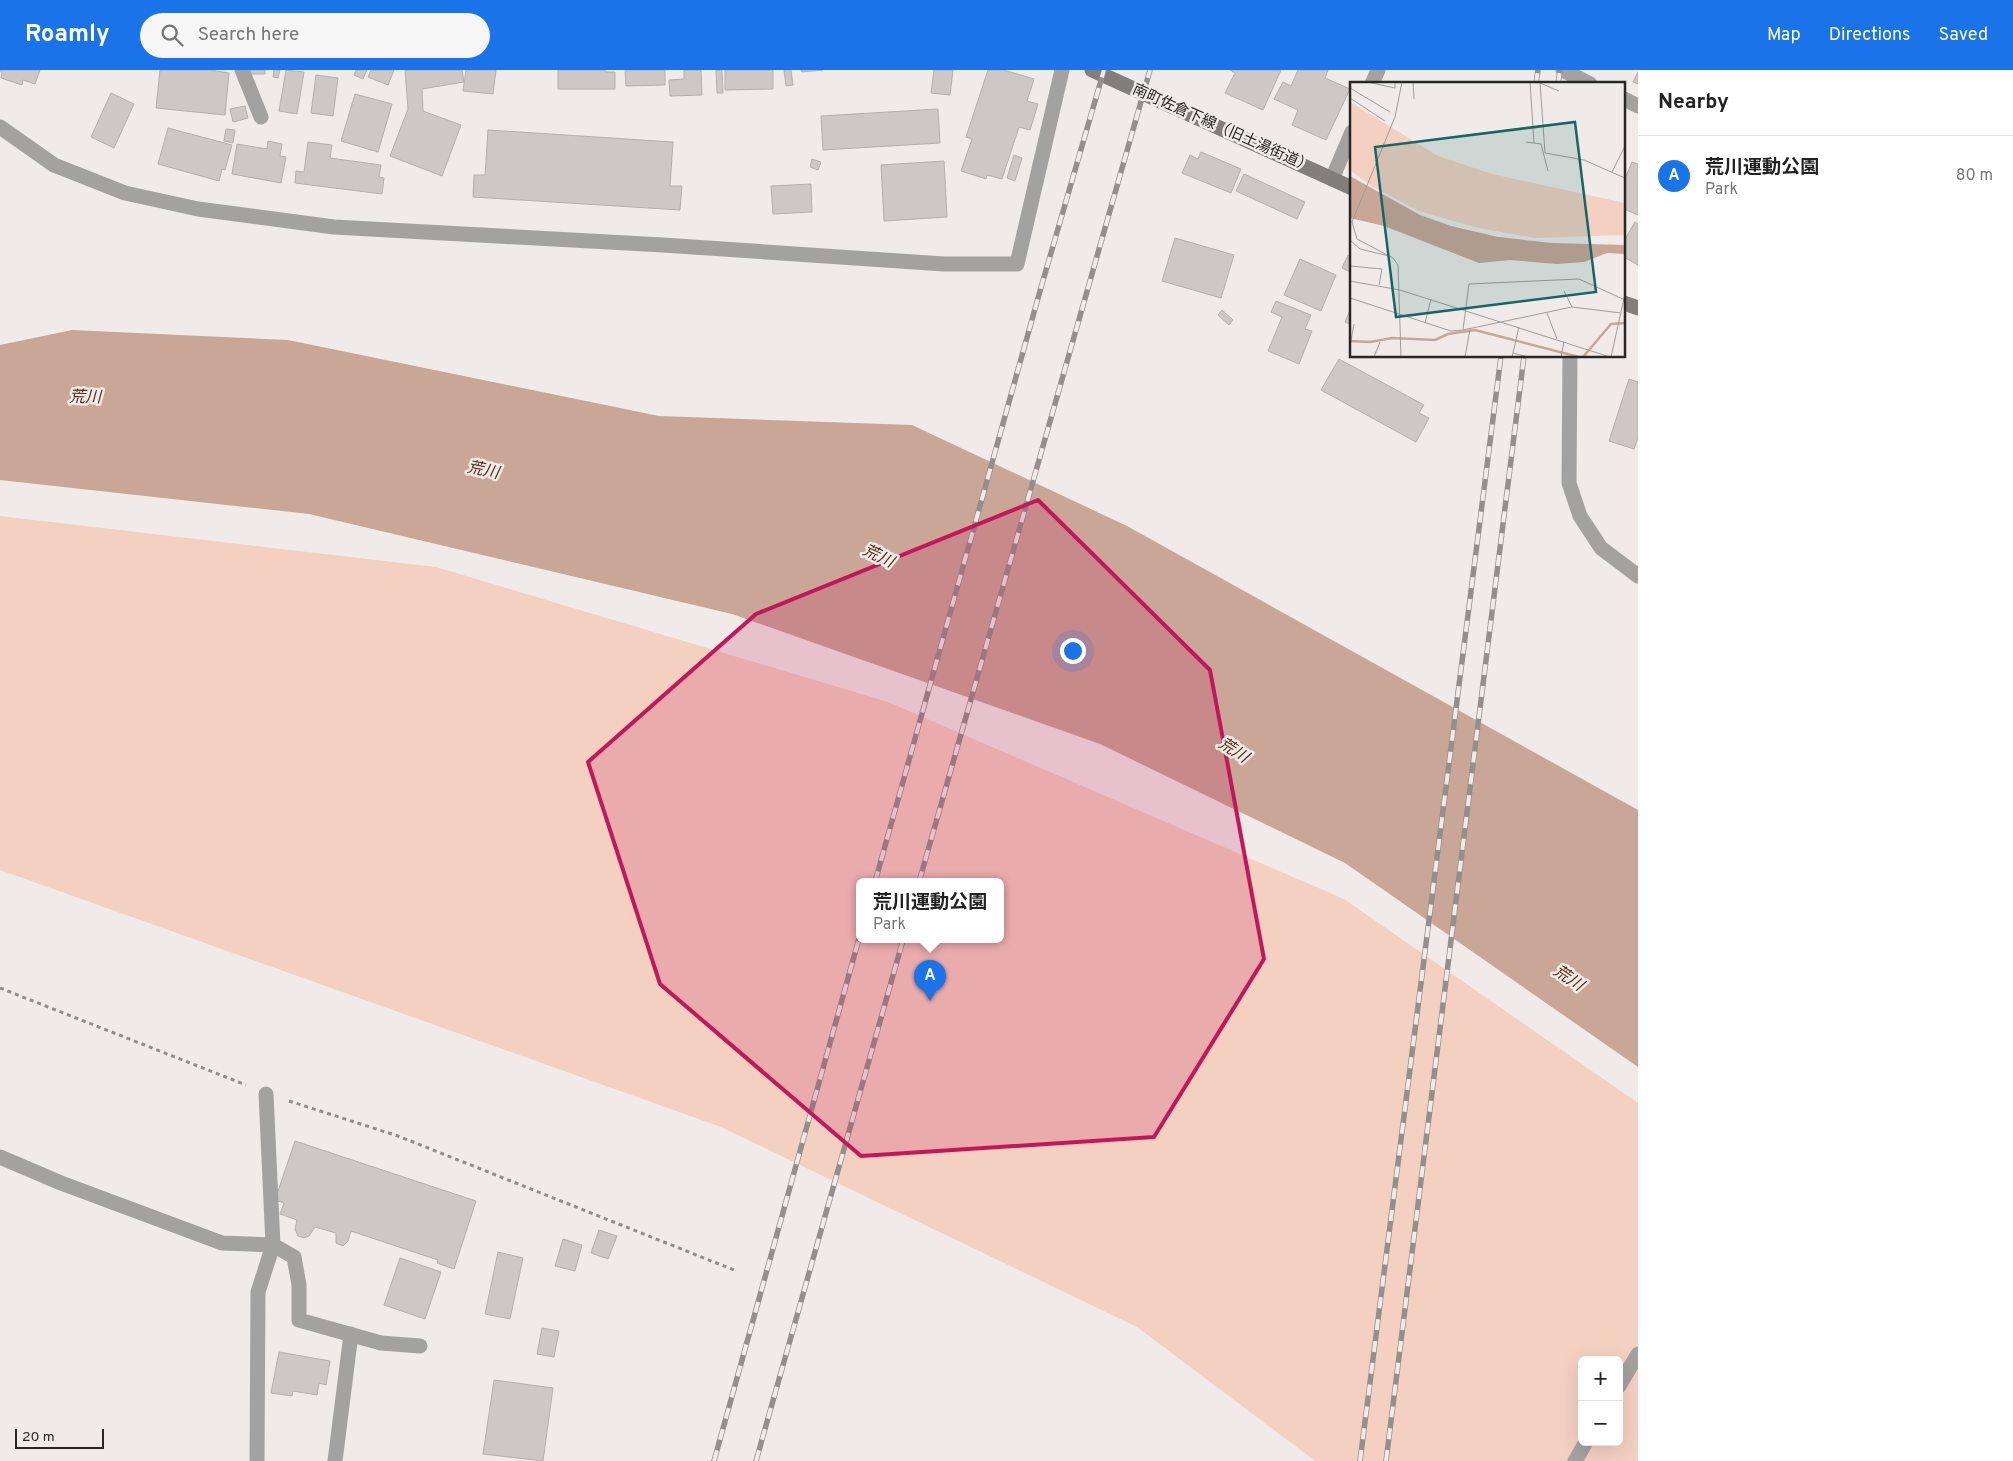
<!DOCTYPE html>
<html lang="en">
<head>
<meta charset="utf-8">
<style>
  :root { --surface:#fff; --page:#f6f6f6; --text:#222; --muted:#767676; --line:#e0e0e0; --accent:#1a73e8 }
  body { margin:0; font-family:Overpass,"Noto Sans JP",sans-serif; background:var(--page); color:var(--text) }
  .controls { position:absolute; right:15px; bottom:15px; display:grid; overflow:hidden; border-radius:8px; box-shadow:0 5px 20px #0002 }
  .controls button { width:45px; height:45px; display:grid; place-items:center; padding:0; border:0; border-bottom:1px solid var(--line); background:var(--surface); color:var(--text); font:25px sans-serif }
  .scale { position:absolute; left:15px; bottom:12px; width:89px; box-sizing:border-box; padding-left:5px; border:2px solid #292626; border-top:0; font-size:14px; line-height:18px; white-space:nowrap; color:#292626; -webkit-text-stroke:4px #f0ebe8; paint-order:stroke }
  .you { position:absolute; left:1072px; top:580px; width:18px; height:18px; margin:-12px; border:4px solid #fff; border-radius:50%; background:#1a73e8; box-shadow:0 0 0 8px #1a73e833 }
  .badge { display:grid; place-items:center; width:32px; height:32px; border-radius:50%; background:var(--accent); color:#fff; font-size:16px; font-weight:700 }
  .pin { position:absolute; translate:-50% -41px; filter:drop-shadow(0 1px 2px #0008) }
  .pin::after { content:''; position:absolute; top:26px; width:18px; height:15px; background:inherit; clip-path:polygon(0 0,100% 0,50% 100%) }
  .popup { position:absolute; left:856px; top:808px; width:148px; height:65px; box-sizing:border-box; display:grid; place-content:center; border-radius:8px; background:var(--surface); filter:drop-shadow(0 1px 4px #0005); font-size:16px; white-space:nowrap; color:var(--muted) }
  .popup b { font-size:19px; color:var(--text) }
  .popup::after { content:''; position:absolute; left:50%; top:100%; margin-left:-10px; border:10px solid transparent; border-top-color:var(--surface) }
  .list { margin:0; padding:0; list-style:none }
  h2 { display:flex; justify-content:space-between; align-items:center; height:65px; margin:0; padding:0 20px; font-size:21px }
  h2 small { font-size:16px; font-weight:400; color:var(--muted) }
  .list li { display:grid; grid-template-columns:32px 1fr auto; gap:15px; align-items:center; box-sizing:border-box; height:80px; padding:0 20px; border-top:1px solid var(--line) }
  .list b { display:block; font-size:19px; white-space:nowrap }
  .list p { margin:0; font-size:16px; white-space:nowrap; color:var(--muted) }
  .list em { font-size:16px; font-style:normal; color:var(--muted) }
  .icon { flex:none; width:28px; height:28px; fill:none; stroke:currentColor; stroke-width:2; stroke-linecap:round; stroke-linejoin:round }
  .map { position:relative; flex:none; width:1638px; height:1391px; overflow:hidden }
  header { display:flex; align-items:center; gap:30px; box-sizing:border-box; height:70px; padding:0 25px; background:var(--accent); color:#fff }
  header strong { font-size:24px }
  nav { display:flex; gap:28px; margin-inline-start:auto; font-size:18px }
  .search { width:350px; height:45px; background:var(--page); display:flex; align-items:center; gap:12px; box-sizing:border-box; padding:0 18px; border-radius:28px; color:var(--muted); font-size:19px }
  main { display:flex }
  aside { flex:1; background:var(--surface) }
  .map>svg:first-child { display:block }
</style>
</head>
<body>
<header>
<strong>Roamly</strong>
<div class="search"><svg class="icon" aria-label="search" viewBox="0 0 24 24"><circle cx="10" cy="10" r="6"/><path d="M15 15l6 6"/></svg>Search here</div>
<nav><a>Map</a><a>Directions</a><a>Saved</a></nav>
</header>
<main>
<div class="map">
<svg width="1638" height="1391" viewBox="0 0 1638 1391">
  <rect width="100%" height="100%" fill="#f0ebe8"/>
  <path fill="#f4d0c1" fill-rule="evenodd" d="M0,446L436,497L888,632L1344,829L1638,1033V1391H1315L1137,1257L721,1057L0,800ZM860,812H1000V870H860ZM1582,1290H1619V1372H1582Z"/>
  <path fill="#caa696" d="M72,260L288,270L659,346L912,355L1127,456L1638,740V997L1345,793L1100,674L732,544L309,444L0,410V275Z"/>
  <path fill="#cdc7c5" stroke="#b4afac" d="M0,0H40L35,14L23,10L22,15L1,8L2,3Z
    M160,0H210L229,3L225,45L156,38Z
    M250,0H265V4H251Z
    M274,0H280L278,8L273,7Z
    M286,0L304,2L297,44L279,41Z
    M356,0H367L363,9L354,5Z
    M371,0H394L388,15L368,7Z
    M405,0H462L464,12L422,19L423,41L461,55L442,106L390,86L408,39Z
    M466,0H496L493,24L463,21Z
    M558,0H605V2H615V19H558Z
    M625,0H665V15L626,16Z
    M684,0H701L702,25L670,26L669,10L684,9Z
    M716,0H722L723,23H717Z
    M725,0H773V19L725,20Z
    M784,0H791L793,15L786,16Z
    M801,0H823L802,2Z
    M934,0H953L950,25L931,23Z
    M988,0H1004L1034,9L1027,31L1038,34L1030,60L1019,57L1002,109L987,105L986,109L961,101L972,69L966,67Z
    M1281,0L1263,40L1225,23L1235,3L1230,0Z
    M1298,0H1328L1325,8L1350,19L1326,70L1292,55L1298,40L1274,29L1283,12L1291,16Z
    M1638,2V14L1633,12Z
    M316,5L338,8L333,46L311,43Z
    M111,23L134,34L114,78L91,67Z
    M355,24L392,34L378,82L341,71Z
    M245,36L248,48L233,52L230,39Z
    M938,39L940,73L823,80L821,46Z
    M168,58L232,75L225,100L222,99L219,111L158,94Z
    M226,59L235,60L233,73L224,71Z
    M488,60L673,72L670,116H682L680,140L473,127L474,105H485Z
    M268,71L282,74L280,86L286,87L281,113L232,104L237,74L267,79Z
    M308,72L332,75L330,88L381,95L379,107L384,108L382,124L295,113L296,101L304,102Z
    M1201,82L1241,99L1231,123L1182,103L1190,85L1198,89Z
    M1014,85L1022,88L1015,111L1007,108Z
    M812,89L821,92L818,100L810,97Z
    M944,91L947,147L884,151L881,95Z
    M1632,92L1638,94V145L1624,139V111Z
    M1244,104L1305,132L1297,149L1236,121Z
    M811,114L812,142L773,144L771,116Z
    M1635,152L1638,154V195L1624,187V171Z
    M1175,168L1234,185L1221,228L1162,211Z
    M1348,185L1352,187L1350,202L1342,198Z
    M1300,189L1336,205L1321,241L1284,225Z
    M1276,231L1311,245L1305,259L1312,261L1299,294L1268,281L1282,247L1271,242Z
    M1352,235V255L1345,252Z
    M1222,240L1233,250L1229,255L1218,245Z
    M1339,289L1424,335L1419,343L1429,348L1416,372L1321,320Z
    M1629,309L1638,312V368L1634,379L1609,371Z
    M295,1071L476,1131L454,1199L437,1193L438,1190L351,1161L348,1171L343,1176L336,1173V1163L315,1157L309,1166L304,1168L298,1166L295,1159L297,1150L280,1144L284,1133L275,1130Z
    M599,1160L617,1166L608,1189L591,1183Z
    M563,1169L582,1175L575,1201L555,1196Z
    M498,1182L523,1188L510,1249L485,1244Z
    M400,1188L441,1202L425,1249L384,1235Z
    M542,1258L559,1261L554,1287L537,1284Z
    M279,1282L330,1291L326,1315L319,1313L317,1325L293,1321L292,1326L271,1323Z
    M494,1310L553,1318L543,1391L483,1384Z"/>
  <g fill="none" stroke-linecap="round" stroke-linejoin="round">
    <path stroke="#918d8b" stroke-width="3" stroke-dasharray="4 4" stroke-linecap="butt" d="M0,918L246,1015
      M289,1031L398,1066L734,1200"/>
    <path stroke="#a4a2a1" stroke-width="15" d="M242,0L261,47
      M1563,0L1590,14
      M1372,14L1378,0
      M1624,29L1638,36
      M0,57L54,95L125,123L198,139L334,157L663,175L944,194H1017L1062,0
      M1332,109L1352,62
      M1570,286L1569,413L1580,446L1601,478L1638,506
      M266,1024L273,1175L294,1187L299,1215V1250L381,1273L420,1276
      M0,1087L61,1113L222,1173L273,1175L258,1222L257,1391
      M1619,1316L1638,1284
      M335,1391L351,1264
      M1575,1391L1586,1372"/>
    <path stroke="#827e7d" stroke-width="15" d="M1092,0L1352,118
      M1624,233L1638,238"/>
    <defs>
      <path id="rail" d="M1536,14L1538,0
        M1558,14L1560,0
        M875,812L1040,221L1104,0
        M919,812L1150,0
        M714,1391L860,865
        M756,1391L903,870
        M1360,1391L1501,286
        M1386,1391L1524,286"/>
    </defs>
    <use href="#rail" stroke="#938f8d" stroke-width="5.5"/>
    <use href="#rail" stroke="#f0ebe8" stroke-width="4" stroke-dasharray="11" stroke-linecap="butt"/>
  </g>
  <path fill="#c2185b" fill-opacity="0.2" stroke="#c2185b" stroke-width="4" stroke-linejoin="round" d="M1038,430L1210,600L1264,889L1154,1067L861,1086L660,914L588,692L756,544Z"/>
  <g text-anchor="middle" dominant-baseline="central" stroke-width="5" stroke-linejoin="round" paint-order="stroke">
    <g font-size="15" fill="#292626" stroke="#f0ebe8">
      <text transform="translate(1222 59) rotate(24)">南町佐倉下線（旧土湯街道）</text>
    </g>
    <g font-size="16" font-style="italic" fill="#582810" stroke="#f0ebe8">
      <text transform="translate(85 328) rotate(1)">荒川</text>
      <text transform="translate(483 401) rotate(11)">荒川</text>
      <text transform="translate(878 487) rotate(25)">荒川</text>
      <text transform="translate(1233 681) rotate(33)">荒川</text>
      <text transform="translate(1568 909) rotate(34)">荒川</text>
    </g>
  </g>
  <g transform="translate(1350 12)">
    <rect width="275" height="275" fill="#f0ebe8"/>
    <path d="M0,20L88,74L142,92L275,121V153L185,156L128,146L69,129L21,104L0,88Z" fill="#f4d0c1"/>
    <path d="M0,94L70,133L101,144L148,155L202,161L275,163V172L257,171L234,180L207,182L160,178L129,181L34,144L0,136Z" fill="#caa696"/>
    <path fill="none" stroke="#caa696" stroke-width="2.5" d="M0,259L20,260L42,256L85,258L98,252L125,248L229,275M233,275L261,242L275,241"/>
    <path fill="none" stroke="#a09c9a" stroke-width="1" d="M17,0L45,6V0M63,0L64,17M180,0L184,61M190,0L195,71L234,78L275,96M190,1L209,9M0,6L40,30M0,16L35,39M176,60L191,62L198,89M262,90L275,64M0,158L10,167L39,174M0,184L32,187L29,203M0,199L50,208L260,275M214,209L222,225M0,216L101,249L113,248M197,231L207,257M271,231L222,225L113,248L119,202L229,197L275,218M75,241L81,217M0,264L4,242M163,271L178,275M24,275L30,260M51,275L48,183L43,176L7,157L2,140L45,35L52,0M115,275L120,247M162,275L169,245M211,275L214,260M261,275L275,212"/>
    <path fill="#176666" fill-opacity="0.15" stroke="#176666" stroke-width="2.5" d="M225,40L246,210L46,235L25,65Z"/>
    <rect width="275" height="275" fill="none" stroke="#292626" stroke-width="2.5"/>
  </g>
</svg>
<div class="controls">
<button>+</button>
<button>−</button>
</div>
<div class="scale">20 m</div>
<div class="you"></div>
<div class="pin badge" style="left:930px;top:931px">A</div>
<div class="popup"><b>荒川運動公園</b>Park</div>
</div>
<aside>
<h2>Nearby<small></small></h2>
<ul class="list">
<li><span class="badge">A</span><div><b>荒川運動公園</b><p>Park</p></div><em>80 m</em></li>
</ul>
</aside>
</main>
</body>
</html>
